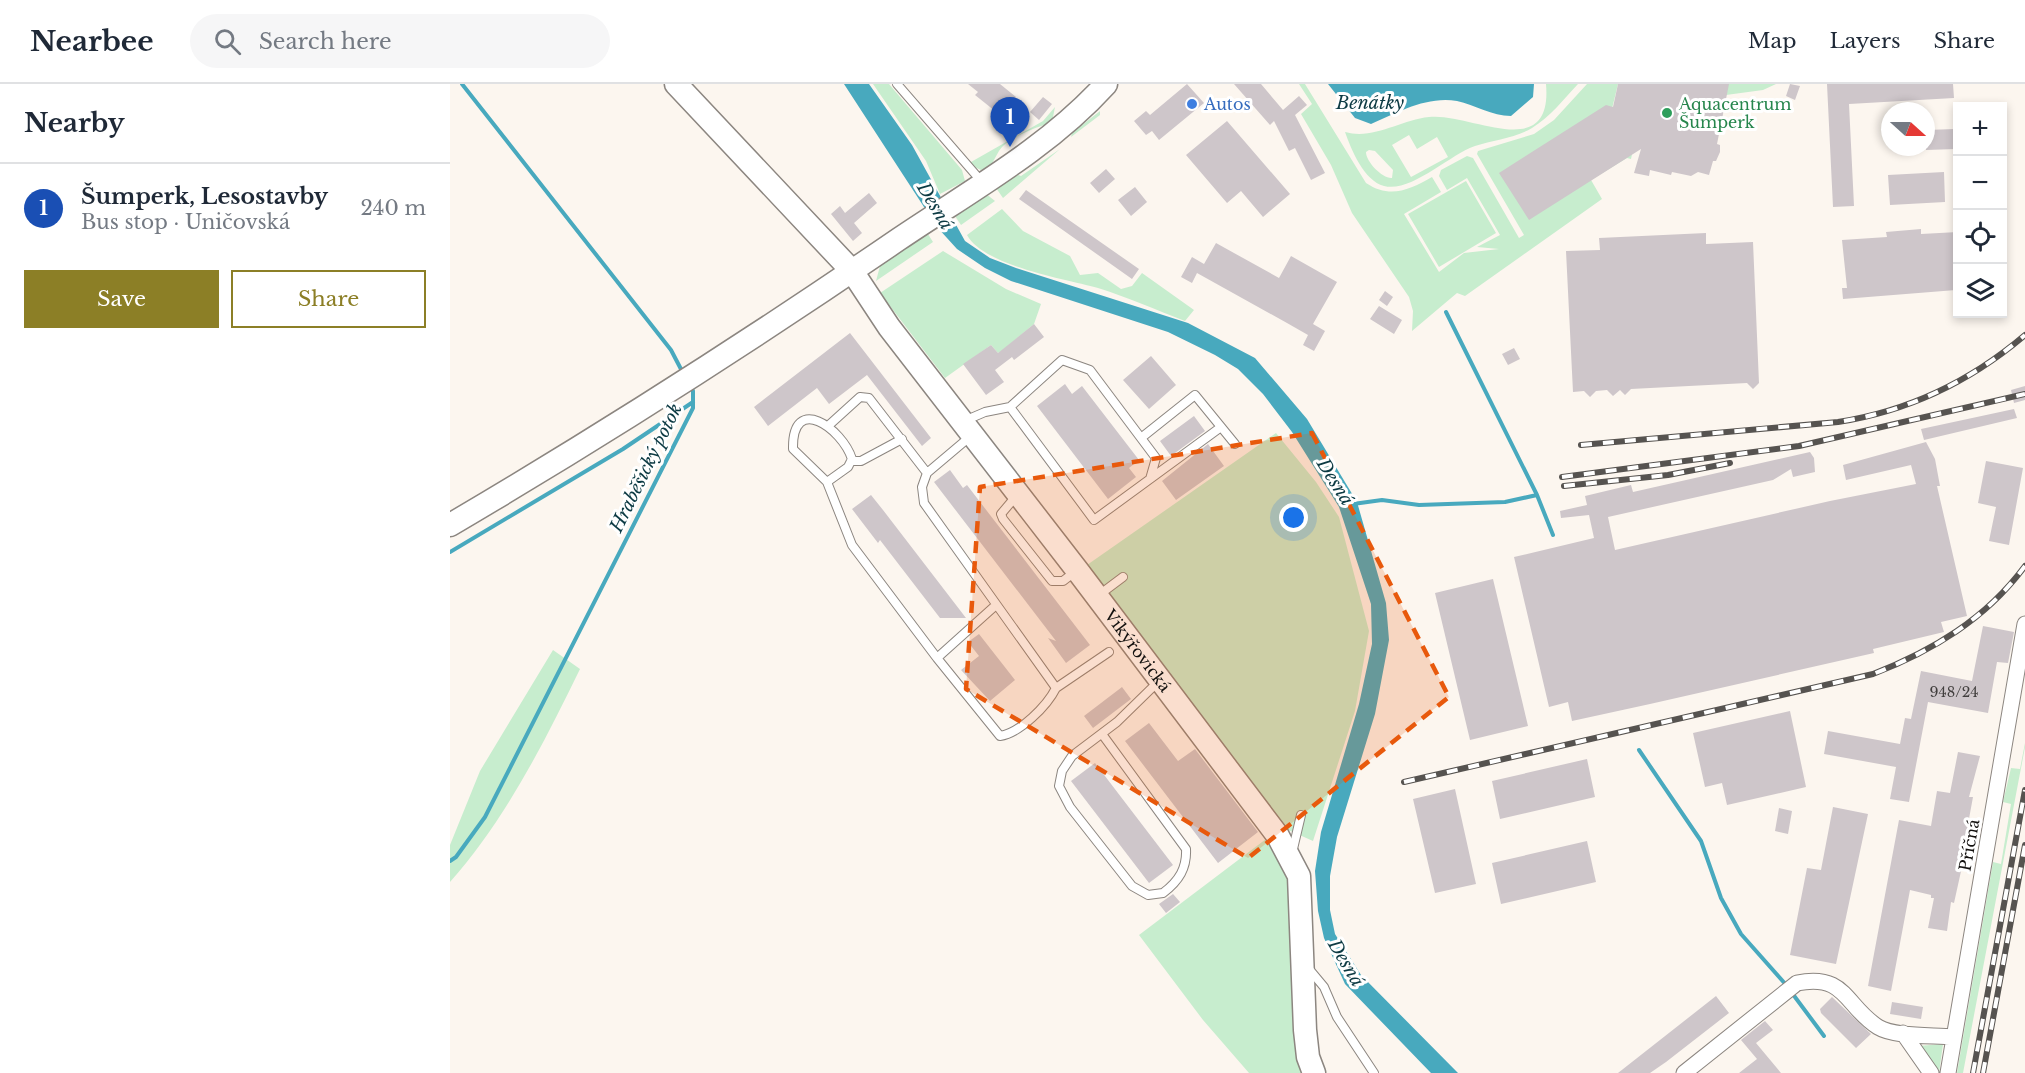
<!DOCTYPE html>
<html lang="en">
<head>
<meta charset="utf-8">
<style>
  :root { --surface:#fff; --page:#f6f6f7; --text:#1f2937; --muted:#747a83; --line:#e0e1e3; --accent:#8c7f26 }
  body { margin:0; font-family:"Libre Baskerville",serif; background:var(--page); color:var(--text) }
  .controls { position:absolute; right:18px; top:18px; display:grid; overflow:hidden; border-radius:0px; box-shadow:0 3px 9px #0003 }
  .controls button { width:54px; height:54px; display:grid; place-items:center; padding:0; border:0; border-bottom:2px solid var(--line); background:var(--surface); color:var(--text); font:30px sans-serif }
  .compass { position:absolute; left:1431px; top:18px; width:54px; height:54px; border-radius:50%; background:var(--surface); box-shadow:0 3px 9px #0003; rotate:111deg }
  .you { position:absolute; left:844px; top:434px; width:21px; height:21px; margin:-15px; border:4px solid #fff; border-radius:50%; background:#1a73e8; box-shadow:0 0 0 9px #1a73e833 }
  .badge { display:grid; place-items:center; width:39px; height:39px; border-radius:50%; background:var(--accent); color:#fff; font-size:20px; font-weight:700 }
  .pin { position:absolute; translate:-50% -50px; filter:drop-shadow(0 2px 3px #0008) }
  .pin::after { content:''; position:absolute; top:32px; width:21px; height:18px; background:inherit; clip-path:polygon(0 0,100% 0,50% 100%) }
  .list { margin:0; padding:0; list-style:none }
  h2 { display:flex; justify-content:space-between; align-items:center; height:78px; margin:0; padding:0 24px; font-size:26px }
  h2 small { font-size:20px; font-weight:400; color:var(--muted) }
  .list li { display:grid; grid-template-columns:39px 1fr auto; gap:18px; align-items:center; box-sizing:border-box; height:90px; padding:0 24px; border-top:2px solid var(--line) }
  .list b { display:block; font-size:22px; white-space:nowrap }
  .list p { margin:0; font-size:20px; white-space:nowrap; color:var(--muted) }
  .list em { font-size:20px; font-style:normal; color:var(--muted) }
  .actions { display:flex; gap:12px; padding:18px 24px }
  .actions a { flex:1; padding:14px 0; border:2px solid var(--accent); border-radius:0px; text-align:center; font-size:21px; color:var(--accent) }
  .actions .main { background:var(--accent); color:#fff }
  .icon { flex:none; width:33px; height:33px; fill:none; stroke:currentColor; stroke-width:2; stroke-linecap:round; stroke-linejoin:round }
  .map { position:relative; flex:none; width:1575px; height:989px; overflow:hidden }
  header { display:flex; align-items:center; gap:36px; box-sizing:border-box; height:84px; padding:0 30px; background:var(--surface); border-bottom:2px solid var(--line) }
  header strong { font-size:28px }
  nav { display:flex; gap:33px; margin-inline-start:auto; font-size:21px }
  .search { width:420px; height:54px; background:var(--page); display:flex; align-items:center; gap:15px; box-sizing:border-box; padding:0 21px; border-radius:33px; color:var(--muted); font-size:22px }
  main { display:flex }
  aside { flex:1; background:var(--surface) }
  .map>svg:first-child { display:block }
</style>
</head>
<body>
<header>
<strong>Nearbee</strong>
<div class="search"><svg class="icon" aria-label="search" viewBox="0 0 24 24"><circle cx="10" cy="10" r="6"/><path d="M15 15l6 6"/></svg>Search here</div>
<nav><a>Map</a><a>Layers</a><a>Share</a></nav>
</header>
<main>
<aside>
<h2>Nearby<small></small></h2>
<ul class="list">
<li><span class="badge" style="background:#1a4fb4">1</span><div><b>Šumperk, Lesostavby</b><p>Bus stop · Uničovská</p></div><em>240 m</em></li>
</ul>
<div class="actions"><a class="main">Save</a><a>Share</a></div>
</aside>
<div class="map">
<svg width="1575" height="989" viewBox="0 0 1575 989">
  <rect width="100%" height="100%" fill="#fcf6ef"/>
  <path fill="#c7edce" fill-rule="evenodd" d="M423,0H439L512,86L515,97L490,110L476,77Z
    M849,0H855L916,99C940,115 959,106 982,93L991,108L954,130L989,188L1014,169L1049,165L1027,163L1050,151L1017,94L997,106L989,92L991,86L1017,72L1023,74L1069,154L1074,151L1027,70L1028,67L1084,50L1104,36L1137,0H1168L1160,33L1185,56L1181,75L1177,74L1141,96L1152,115L1015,212L1007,209L962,247L963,227L959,213L902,129L881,81L851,30L862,20Z
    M1096,0H1128C1113,16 1100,33 1082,44C1065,54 1043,56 1025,62C999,71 961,109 934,102C914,97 901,65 895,48C924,56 950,36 979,33C1020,28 1103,81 1096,0ZM959,51L967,65L987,53L998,73L961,93L942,61ZM919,66L925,67L943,86L942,94C933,95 916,78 916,68Z
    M1278,0H1326L1313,6L1276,11Z
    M605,23L602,38C586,44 566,50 553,62C544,71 545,83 531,86L520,81L521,78L593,37Z
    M650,27V31L621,53L622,49Z
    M610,65L553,114L544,101L566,90L571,92Z
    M1016,97L1046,149L989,183L958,130Z
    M535,109L545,117L511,141L503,129Z
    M552,125L573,147L620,172L630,191L648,189L671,205L682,202L692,189L744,226L735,237C706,226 677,213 648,204C615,195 534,182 517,151Z
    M476,147L483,158L426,197L430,182Z
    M493,167L556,205L591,220L584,240L553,266L548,269L541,261L495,294L430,209Z
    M826,349L866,398L889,433L919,547L905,627L863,757L836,745L637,481Z
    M103,566L130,585C94,659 55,736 0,798V761L30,687Z
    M1575,659V663L1513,989H1507L1543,778L1551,780L1561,720L1553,718L1561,684L1570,685Z
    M816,755L840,797L853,989H799L753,936L689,851Z
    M1493,960L1489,989H1488L1468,962Z"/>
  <path fill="#48a9be" d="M394,0H419L462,61L515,157L540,174L566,184L738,239L805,274L857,335L907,418L936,519L939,556L925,630L887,753L880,792V826L885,850L911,891L1008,989H981L895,900L874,854L868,827L865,787L871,748L909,620L922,560L921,520L889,423L842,348L813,310L788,285L765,271L718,248L561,197L535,184L507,165L487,143Z
    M878,0H1084L1083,13L1061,32C1042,32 1025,21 1007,17C975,12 948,29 921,40L905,34Z"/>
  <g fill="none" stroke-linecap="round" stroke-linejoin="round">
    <path stroke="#48a9be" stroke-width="4" d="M12,0L221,266L233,289
      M996,228L1087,411L1103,451
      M903,420L932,416L969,421L1055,418L1087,411
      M0,468L173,365L243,318
      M1189,666L1251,757L1271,814L1291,850L1338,903
      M0,777L6,773L35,733L243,324V307L240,301
      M1342,909L1374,952"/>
  </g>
  <path fill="#cec6ca" d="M518,0H550L566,13L550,31L525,11L528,8Z
    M737,0L754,19L709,56L702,47L696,51L684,37L696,27L700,31Z
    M784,0H811L833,26L849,12L857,21L845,31L875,89L861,96L845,64L839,67L824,37L820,41Z
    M1168,0H1279L1267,60L1270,61V68L1266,77H1263L1259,91L1248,88L1241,92L1222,88L1221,91L1200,86L1199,92L1184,89L1191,65L1079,136L1049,89L1156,21L1163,23Z
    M1340,0L1350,2L1345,16L1336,12Z
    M1377,0H1503L1504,14L1399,20L1404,122L1383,123Z
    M593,13L602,20L589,36L580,28Z
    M777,37L840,110L813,133L791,107L777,119L736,71Z
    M1505,45L1506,65L1476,66V46Z
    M656,85L665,95L649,109L640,99Z
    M1494,88L1495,118L1440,121L1438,91Z
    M685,103L697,118L681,132L668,116Z
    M576,106L689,185L682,195L569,115Z
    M419,109L427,119L404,139L412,149L403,157L381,130L390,122L395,129Z
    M1471,145V150L1508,148V173L1504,174L1506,206L1393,215L1392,204H1397L1392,156L1437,153L1436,148Z
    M1256,149V160L1303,158L1309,299L1303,305L1297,299L1181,305L1175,311L1170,306L1163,312L1157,306L1146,307L1140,313L1134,307L1123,308L1116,167L1150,166L1149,154Z
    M766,159L829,194L841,172L887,198L863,240L875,247L864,267L853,261L858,251L837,239L747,189L742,199L731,193L742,173L754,180Z
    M935,207L943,213L937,222L929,216Z
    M929,222L952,236L944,250L920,235Z
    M584,240L594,253L564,276L562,273L545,286L554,298L536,311L513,280L541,261L548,269Z
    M400,249L481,354L472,362L417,291L379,320L367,304L318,342L304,323Z
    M1064,264L1070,275L1058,281L1052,270Z
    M701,272L726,301L699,325L673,296Z
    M615,300L622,310L632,302L689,376L679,384L686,393L658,415L587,322Z
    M1575,302V316L1564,319L1561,306Z
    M1564,325L1567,334L1474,356L1471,345Z
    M744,332L755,347L721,372L710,357Z
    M1476,358L1485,375L1490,402H1487L1517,532L1491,538L1494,548L1423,565L1424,569L1200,620L1122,637L1118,618L1099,623L1064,473L1144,454L1139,431L1111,434L1110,427L1137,421L1135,412L1181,401L1183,408L1360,368L1364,374L1365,388L1343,393L1341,385L1323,396L1158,433L1165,466L1380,417L1466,400L1461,381L1396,396L1393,381Z
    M758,360L774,382L726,416L712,397Z
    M1536,377L1573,384L1559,461L1539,457L1546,423L1528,419Z
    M500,386L513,404L517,401L640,561L616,579L598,554L606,557L484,398Z
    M421,411L433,426L516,534H490L430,456L428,459L402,425Z
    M1043,495L1078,642L1020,656L985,509Z
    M1533,542L1564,548L1558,579L1547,578L1538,629L1478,618L1459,718L1440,715L1446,683L1374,670L1378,647L1450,660L1455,634L1461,635L1471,587L1522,597Z
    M529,550L565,596L540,617L511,586L529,572L518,558Z
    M672,603L681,615L643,644L634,632Z
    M1340,627L1356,703L1277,721L1272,699L1255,703L1243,649Z
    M699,639L728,677L745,665L808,748L768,779L675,657Z
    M1508,668L1530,672L1519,713H1523L1516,751H1519L1504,819L1501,818L1497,847L1478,844L1484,814H1481V811L1460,806L1441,907L1418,902L1449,736L1481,742L1487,707L1500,709Z
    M1137,675L1145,713L1050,735L1042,697Z
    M645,679L723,781L699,799L621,697Z
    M1005,705L1026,800L985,809L963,715Z
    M1383,723L1418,730L1386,880L1340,871L1357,784L1371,786Z
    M1329,724L1342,727L1338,750L1325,747Z
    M1137,757L1146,798L1051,820L1042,779Z
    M723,810L730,818L716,829L709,820Z
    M1266,912L1279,929L1216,978L1200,989H1168Z
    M1382,913L1421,950L1406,964L1371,929L1370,925Z
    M1442,918L1473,923L1471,935L1440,930Z
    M1315,937L1323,946L1306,959L1331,989H1289L1307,975L1291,956Z"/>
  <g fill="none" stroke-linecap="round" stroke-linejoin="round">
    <defs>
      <path id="lane" d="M447,0L532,98
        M514,337L535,328L560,323L644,436L700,395L706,374L640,286L612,276L560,323
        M378,342L410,313L419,314L477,389
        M522,351L477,389L472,403L474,419L606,604C597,622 570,649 550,652L487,574L546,521
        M691,354L745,311L785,360
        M401,377H411L452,355
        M700,395L771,343
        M377,398L398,383L402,375C392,344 342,309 343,365L377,398L402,461L487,574
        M567,411L551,430L553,435L602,497H613L626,487
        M649,511L673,493
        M606,604L659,568
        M652,650L736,765C737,784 729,797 713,809L698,811L682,802L620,723L609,702L612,687L622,672L667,638L709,597
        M842,769L851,731
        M859,885L874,903L887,933L924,989"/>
      <path id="street" d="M1453,949L1481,989
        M1234,989L1347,899C1396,889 1395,922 1428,943C1444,953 1483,951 1503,953
        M1498,989L1575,540"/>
      <g id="secondary">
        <path id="s1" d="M226,0L402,187L439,243L627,486L828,752L849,792L855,946L858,973L864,989"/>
        <path d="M0,441C153,351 303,255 449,155C520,107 598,64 656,0"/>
      </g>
    </defs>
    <use href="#lane" stroke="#8c8680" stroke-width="10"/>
    <use href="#street" stroke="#8c8680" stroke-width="17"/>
    <use href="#secondary" stroke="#8c8680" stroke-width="25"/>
    <use href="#lane" stroke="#fff" stroke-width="8"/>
    <use href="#street" stroke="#fff" stroke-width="15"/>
    <use href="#secondary" stroke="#fff" stroke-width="22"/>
    <defs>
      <path id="rail" d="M1131,361L1388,338C1459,327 1521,297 1575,251
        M1112,393L1349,362L1575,310
        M1114,402L1218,391L1280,379
        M954,698L1423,590C1482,567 1536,535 1575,482
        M1523,989L1575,706
        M1533,989L1575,761"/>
    </defs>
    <use href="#rail" stroke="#565350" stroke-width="6"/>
    <use href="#rail" stroke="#fff" stroke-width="4" stroke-dasharray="11" stroke-linecap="butt"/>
  </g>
  <path fill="#e8590c" fill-opacity="0.2" stroke="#e8590c" stroke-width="4.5" stroke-dasharray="12 8" stroke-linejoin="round" d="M862,349L999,613L798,774L516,605L530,403Z"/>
  <circle fill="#3f7fe0" stroke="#fff" stroke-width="2" cx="742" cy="20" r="6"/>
  <circle fill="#2e9e5b" stroke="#fff" stroke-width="2" cx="1217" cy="29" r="6"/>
  <g text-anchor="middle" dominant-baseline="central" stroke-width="6" stroke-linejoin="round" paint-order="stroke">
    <g font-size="14" fill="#413e3d">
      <text x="1504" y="608">948/24</text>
    </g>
    <g font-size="16" fill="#366cbe" stroke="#fff" text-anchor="start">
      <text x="754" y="20">Autos</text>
    </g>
    <g font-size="16" fill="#27864d" stroke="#fff" text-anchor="start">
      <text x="1229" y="20">Aquacentrum<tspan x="1229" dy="18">Šumperk</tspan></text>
    </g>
    <g font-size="16" fill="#12100e" stroke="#fff">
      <text stroke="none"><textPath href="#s1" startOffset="732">Vikýřovická</textPath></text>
      <text transform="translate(1519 761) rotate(-80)">Příčná</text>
    </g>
    <g font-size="18" font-style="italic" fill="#0c3a43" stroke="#fff">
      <text x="920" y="19">Benátky</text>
      <text transform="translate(485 122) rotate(59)">Desná</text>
      <text transform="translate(196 384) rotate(-64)">Hraběšický potok</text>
      <text transform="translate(885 398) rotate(58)">Desná</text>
      <text transform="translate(896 879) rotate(59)">Desná</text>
    </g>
  </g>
</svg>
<div class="controls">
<button>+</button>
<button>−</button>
<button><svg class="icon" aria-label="locate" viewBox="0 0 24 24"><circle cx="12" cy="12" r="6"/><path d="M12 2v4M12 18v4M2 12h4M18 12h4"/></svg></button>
<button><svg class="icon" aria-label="layers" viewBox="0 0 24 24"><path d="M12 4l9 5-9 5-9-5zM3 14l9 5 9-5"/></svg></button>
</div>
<svg class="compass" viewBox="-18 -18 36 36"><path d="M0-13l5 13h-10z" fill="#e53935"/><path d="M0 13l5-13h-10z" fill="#747a83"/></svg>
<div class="you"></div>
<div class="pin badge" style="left:560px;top:63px;background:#1a4fb4">1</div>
</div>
</main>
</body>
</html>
